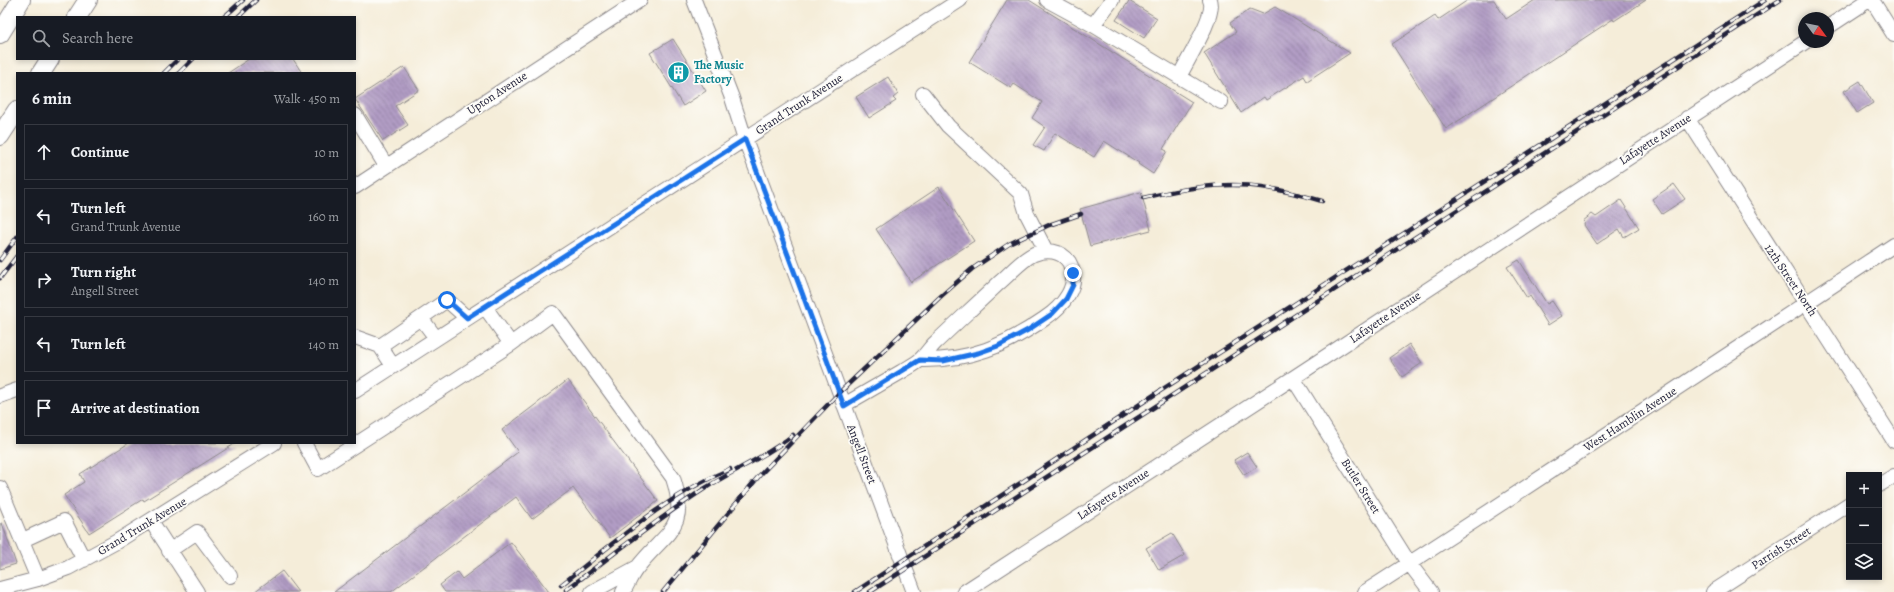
<!DOCTYPE html>
<html lang="en">
<head>
<meta charset="utf-8">
<style>
  :root { --surface:#171b24; --page:#20242c; --text:#f1f3f6; --muted:#9ea1a6; --line:#363941 }
  body { margin:0; font-family:Alegreya,serif; background:var(--page); color:var(--text) }
  .controls { position:absolute; right:12px; bottom:12px; display:grid; overflow:hidden; border-radius:0px; box-shadow:0 2px 6px #0003 }
  .controls button { width:36px; height:36px; display:grid; place-items:center; padding:0; border:0; border-bottom:1px solid var(--line); background:var(--surface); color:var(--text); font:20px sans-serif }
  .compass { position:absolute; left:1798px; top:12px; width:36px; height:36px; border-radius:50%; background:var(--surface); box-shadow:0 2px 6px #0003; rotate:123deg }
  .stop { position:absolute; width:12px; height:12px; margin:-9px; border:3px solid #1a73e8; border-radius:50%; background:#fff }
  .stop.end { background:#1a73e8; border-color:#fff; box-shadow:0 1px 4px #0008 }
  .list { margin:0; padding:0; list-style:none }
  h2 { display:flex; justify-content:space-between; align-items:center; height:52px; margin:0; padding:0 16px; font-size:17px }
  h2 small { font-size:13px; font-weight:400; color:var(--muted) }
  .list li { display:grid; grid-template-columns:26px 1fr auto; gap:12px; align-items:center; box-sizing:border-box; height:56px; margin:0 8px 8px; padding:0 8px; border:1px solid var(--line); border-radius:0px }
  .list b { display:block; font-size:15px; white-space:nowrap }
  .list p { margin:0; font-size:13px; white-space:nowrap; color:var(--muted) }
  .list em { font-size:13px; font-style:normal; color:var(--muted) }
  .icon { flex:none; width:22px; height:22px; fill:none; stroke:currentColor; stroke-width:2; stroke-linecap:round; stroke-linejoin:round }
  .map { position:relative; flex:none; width:1894px; height:592px; overflow:hidden }
  .search { position:absolute; background:var(--surface); box-shadow:0 2px 6px #0003; left:16px; top:16px; width:340px; height:44px; display:flex; align-items:center; gap:10px; box-sizing:border-box; padding:0 14px; border-radius:0px; color:var(--muted); font-size:15px }
  .panel { position:absolute; background:var(--surface); box-shadow:0 2px 6px #0003; left:16px; top:72px; width:340px; height:372px; border-radius:0px }
  .map>svg:first-child { display:block }
</style>
</head>
<body>
<div class="map">
<svg width="1894" height="592" viewBox="0 0 1894 592">
  <defs>
    <pattern id="building-back-hatch" width="6" height="6" patternUnits="userSpaceOnUse"><rect width="6" height="6" fill="#b19cc4"/><path d="M-1 5l2 2M0 0l6 6M5-1l2 2" fill="none" stroke="#907fa0"/></pattern>
  </defs>
  <rect width="100%" height="100%" fill="#fdfcf7"/>
  <filter id="ink" filterUnits="userSpaceOnUse"><feTurbulence type="fractalNoise" baseFrequency=".025" numOctaves="2"/><feDisplacementMap in="SourceGraphic" scale="8" xChannelSelector="R" yChannelSelector="G"/><feConvolveMatrix kernelMatrix="1 2 1 2 8 2 1 2 1" color-interpolation-filters="sRGB"/></filter>
  <filter id="wash" filterUnits="userSpaceOnUse"><feTurbulence type="fractalNoise" baseFrequency=".012" numOctaves="4" result="noise"/><feDisplacementMap in="SourceGraphic" scale="16" xChannelSelector="R" yChannelSelector="G"/><feGaussianBlur stdDeviation="0.9" result="paint"/><feColorMatrix in="noise" values="0 0 0 0 0 0 0 0 0 0 0 0 0 0 0 0 0 1.4 0 .05"/><feComposite in="paint" operator="in"/></filter>
  <g filter="url(#wash)">
    <rect width="100%" height="100%" fill="#f5edd9"/>
    <g id="blocks">
      <path fill="url(#building-back-hatch)" d="M1007,0H1029L1192,102L1163,149L1167,151L1153,174L1138,164L1139,163L1104,141L1094,157L1055,133L1044,151L1033,145L1045,127L1032,118L1042,102L1014,84L1011,88L969,62Z
        M1468,0H1494L1506,19L1535,0H1646L1614,21L1613,19L1446,129L1392,44L1435,16L1438,20Z
        M1129,1L1157,18L1144,38L1116,20Z
        M1275,7L1350,53L1307,81L1304,76L1266,100L1264,97L1241,113L1204,53L1236,32L1230,23L1250,9L1263,14Z
        M673,39L706,91L683,106L650,53Z
        M249,59H293L302,73H228Z
        M404,67L419,90L395,106L408,125L383,141L355,99Z
        M888,77L898,94L893,98L896,101L869,118L856,97Z
        M1860,81L1873,103L1857,113L1844,91Z
        M1674,184L1685,199L1662,214L1652,199Z
        M939,187L974,241L911,282L876,229Z
        M1141,192L1151,230L1090,246L1080,209Z
        M1621,200L1639,228L1624,237L1619,229L1597,244L1584,225L1585,223L1583,221L1592,214L1596,217Z
        M1519,260L1547,304L1552,301L1562,316L1548,325L1530,296L1527,298L1507,267Z
        M1409,344L1422,363L1402,377L1389,358Z
        M568,380L658,501L610,538L573,488L532,519L516,497L391,592H334L518,452L502,430Z
        M129,443H236L144,501L143,499L89,533L64,495L84,482L80,474Z
        M1247,452L1257,467L1244,475L1234,460Z
        M2,523L16,564L0,569V524Z
        M1172,533L1185,555L1159,570L1146,548Z
        M511,542L549,592H445L440,585L457,572L462,579Z
        M282,571L298,592H254Z"/>
    </g>
  </g>
  <g filter="url(#ink)">
    <use href="#blocks" fill-opacity="0" stroke="#8c888a" stroke-width="1"/>
    <g fill="none" stroke-linecap="round" stroke-linejoin="round">
      <defs>
        <path id="minor" d="M694,0L732,98L745,139L914,592
          M1047,0L1093,25L1221,102
          M1872,0L1894,35
          M1093,25L1112,0
          M1828,27L1869,0
          M1179,77C1186,62 1217,14 1210,0
          M923,94L948,126L1021,194L1027,214L1046,251
          M355,115L386,166
          M1687,118L1894,441
          M355,187L640,0
          M485,307L511,344L553,313L673,478C690,530 664,532 637,568C631,575 628,584 623,592
          M421,318L436,338
          M355,337L380,346L393,366
          M380,346L447,300L467,318
          M1293,378L1409,563L1431,592
          M355,391L960,0
          M0,396L17,390
          M844,405C863,394 882,383 901,372C907,368 916,364 921,359C926,354 930,348 935,343C956,323 978,303 999,283C1010,274 1021,260 1034,254C1046,249 1061,250 1069,262C1082,285 1062,307 1044,319C1005,346 969,361 920,360
          M304,443L318,469L511,344
          M1879,485L1894,476
          M0,488L38,579
          M151,521L197,592
          M23,540L64,521L84,560
          M169,551L197,532L230,576
          M0,589L38,579L68,568L116,542L274,443
          M592,592L636,568
          M964,592L1293,378L1805,42
          M1365,592C1542,478 1718,361 1894,245
          M1713,592L1849,504"/>
        <path id="major" d="M77,17L88,0
          M0,34L21,0
          M41,73L50,59
          M0,136L17,110"/>
      </defs>
      <use href="#minor" stroke="#8c888a" stroke-width="16"/>
      <use href="#major" stroke="#8c888a" stroke-width="20"/>
      <use href="#minor" stroke="#fff" stroke-width="14"/>
      <use href="#major" stroke="#fff" stroke-width="18"/>
      <defs>
        <path id="rail" d="M224,17L243,0
          M238,17L256,0
          M164,73L178,59
          M179,73L193,59
          M1143,198C1181,189 1222,181 1262,187C1282,190 1302,195 1322,201
          M0,260L17,237
          M0,278L17,256
          M561,585C614,543 667,495 730,469
          M566,590C611,556 656,520 704,489C733,470 766,457 793,435
          M663,592L759,476L839,393L940,297L972,269L1009,244L1049,225L1081,214
          M855,592L1160,391L1765,0
          M870,592L1780,0"/>
      </defs>
      <use href="#rail" stroke="#22223b" stroke-width="4.5"/>
      <use href="#rail" stroke="#fdfcf7" stroke-width="3" stroke-dasharray="9" stroke-linecap="butt"/>
    </g>
  </g>
  <g fill="none" stroke-linecap="round" stroke-linejoin="round" filter="url(#ink)">
    <path stroke="#1a73e8" stroke-width="5" d="M447,300L467,318L745,139L844,406L920,360L943,361L978,353L998,346L1028,330L1052,314L1066,299L1073,285V273"/>
  </g>
  <defs>
    <symbol id="building-disc" viewBox="-11 -11 22 22"><circle r="9.5" fill="#0f9aa8" stroke="#fdfcf7"/><path d="M-4-6H4V6H1V3H-1V6H-4ZM-2.5-4.3h1.7v1.8h-1.7ZM.8-4.3h1.7v1.8H.8ZM-2.5-1h1.7V.8h-1.7ZM.8-1h1.7V.8H.8Z" fill="#fff"/></symbol>
  </defs>
  <g fill-rule="evenodd">
    <use href="#building-disc" x="666" y="60" width="25" height="25"/>
  </g>
  <g text-anchor="middle" dominant-baseline="central" stroke-width="3.5" stroke-linejoin="round" paint-order="stroke">
    <g font-size="12" font-weight="bold" fill="#0d838f" stroke="#fdfcf7" text-anchor="start">
      <text x="694" y="65">The Music<tspan x="694" dy="14">Factory</tspan></text>
    </g>
    <g font-size="12" fill="#22223b" stroke="#fdfcf7">
      <text transform="translate(497 93) rotate(-33)">Upton Avenue</text>
      <text transform="translate(799 104) rotate(-33)">Grand Trunk Avenue</text>
      <text transform="translate(1655 139) rotate(-33)">Lafayette Avenue</text>
      <text transform="translate(1791 280) rotate(56)">12th Street North</text>
      <text transform="translate(1385 317) rotate(-34)">Lafayette Avenue</text>
      <text transform="translate(1630 419) rotate(-33)">West Hamblin Avenue</text>
      <text transform="translate(862 454) rotate(69)">Angell Street</text>
      <text transform="translate(1361 486) rotate(58)">Butler Street</text>
      <text transform="translate(1113 494) rotate(-33)">Lafayette Avenue</text>
      <text transform="translate(142 526) rotate(-31)">Grand Trunk Avenue</text>
      <text transform="translate(1781 548) rotate(-33)">Parrish Street</text>
    </g>
  </g>
</svg>
<div class="controls">
<button>+</button>
<button>−</button>
<button><svg class="icon" aria-label="layers" viewBox="0 0 24 24"><path d="M12 4l9 5-9 5-9-5zM3 14l9 5 9-5"/></svg></button>
</div>
<svg class="compass" viewBox="-18 -18 36 36"><path d="M0-13l5 13h-10z" fill="#e53935"/><path d="M0 13l5-13h-10z" fill="#9ea1a6"/></svg>
<div class="stop" style="left:447px;top:300px"></div>
<div class="stop end" style="left:1073px;top:273px"></div>
<div class="search"><svg class="icon" aria-label="search" viewBox="0 0 24 24"><circle cx="10" cy="10" r="6"/><path d="M15 15l6 6"/></svg>Search here</div>
<section class="panel">
<h2>6 min<small>Walk · 450 m</small></h2>
<ul class="list">
<li><svg class="icon" aria-label="ahead" viewBox="0 0 24 24"><path d="M12 20V5M6 11l6-6 6 6"/></svg><div><b>Continue</b></div><em>10 m</em></li>
<li><svg class="icon" aria-label="left" viewBox="0 0 24 24"><path d="M17 20v-9H6M10 6l-5 5 5 5"/></svg><div><b>Turn left</b><p>Grand Trunk Avenue</p></div><em>160 m</em></li>
<li><svg class="icon" aria-label="right" viewBox="0 0 24 24"><path d="M7 20v-9h11M14 6l5 5-5 5"/></svg><div><b>Turn right</b><p>Angell Street</p></div><em>140 m</em></li>
<li><svg class="icon" aria-label="left" viewBox="0 0 24 24"><path d="M17 20v-9H6M10 6l-5 5 5 5"/></svg><div><b>Turn left</b></div><em>140 m</em></li>
<li><svg class="icon" aria-label="arrive" viewBox="0 0 24 24"><path d="M6 21V4h12l-3 4 3 4H6"/></svg><div><b>Arrive at destination</b></div></li>
</ul>
</section>
</div>
</body>
</html>
